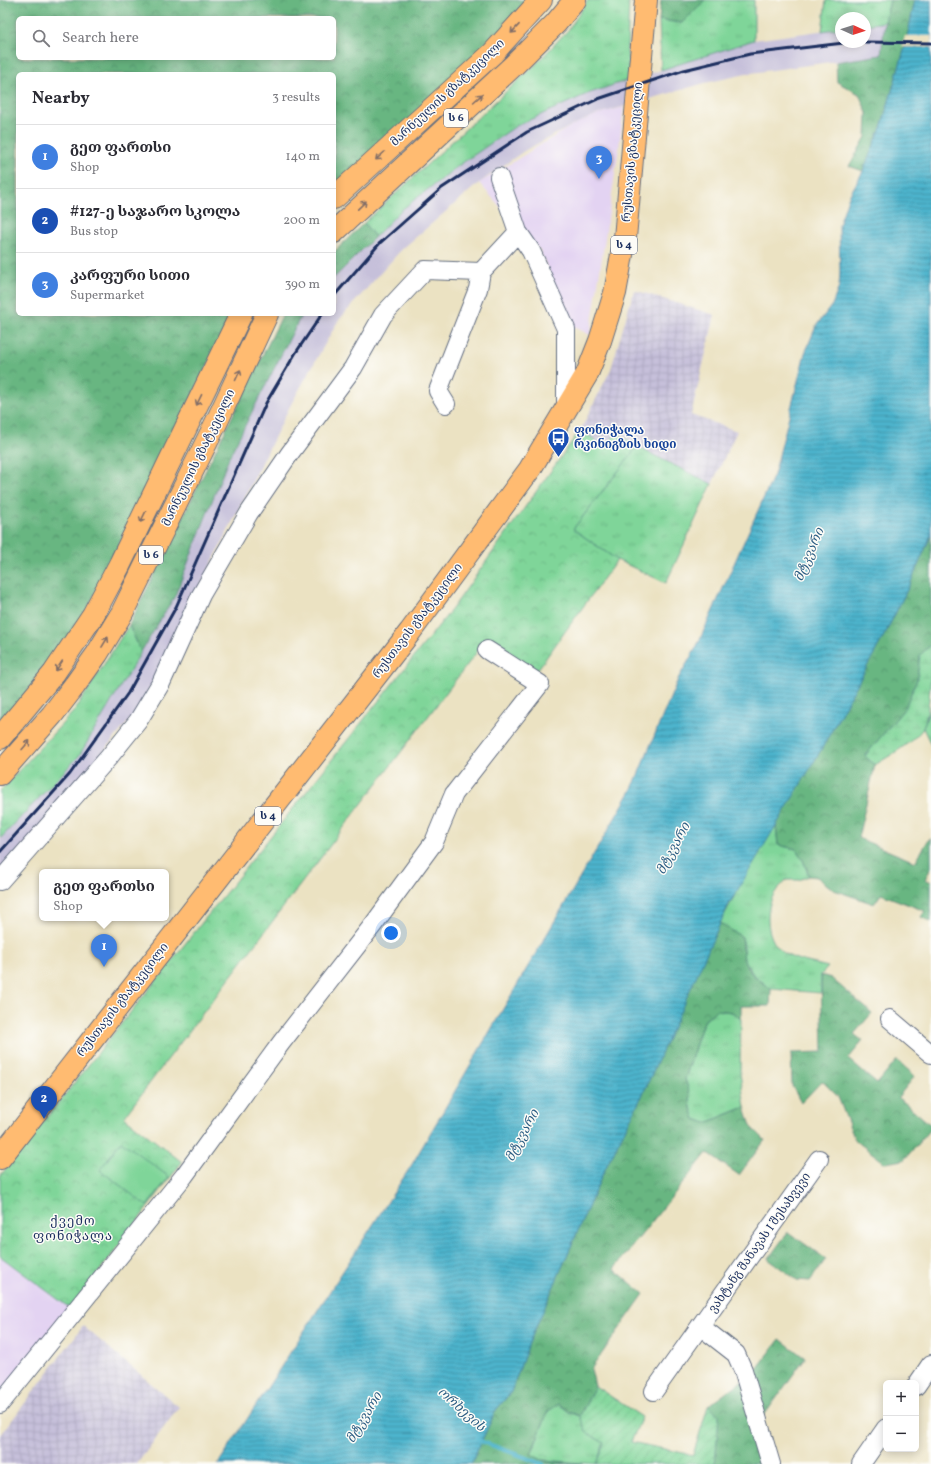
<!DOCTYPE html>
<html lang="en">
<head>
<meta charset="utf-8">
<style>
  :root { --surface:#fff; --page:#f7f7f7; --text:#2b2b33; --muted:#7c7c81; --line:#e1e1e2; --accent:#c8321e }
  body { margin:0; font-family:Vollkorn,"Noto Serif Georgian",serif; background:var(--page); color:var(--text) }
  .controls { position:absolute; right:12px; bottom:12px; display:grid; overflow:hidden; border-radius:6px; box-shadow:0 2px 10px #0003 }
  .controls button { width:36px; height:36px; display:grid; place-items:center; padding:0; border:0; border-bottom:1px solid var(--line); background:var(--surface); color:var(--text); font:20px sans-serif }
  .compass { position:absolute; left:835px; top:12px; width:36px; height:36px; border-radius:50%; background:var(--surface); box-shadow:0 2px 10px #0003; rotate:93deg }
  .you { position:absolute; left:391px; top:933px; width:14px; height:14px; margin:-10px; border:3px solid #fff; border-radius:50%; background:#1a73e8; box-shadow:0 0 0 6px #1a73e833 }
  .badge { display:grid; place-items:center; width:26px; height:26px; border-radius:50%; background:var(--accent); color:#fff; font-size:13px; font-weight:700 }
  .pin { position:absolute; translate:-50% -33px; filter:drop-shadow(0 1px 2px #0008) }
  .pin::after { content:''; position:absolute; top:21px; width:14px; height:12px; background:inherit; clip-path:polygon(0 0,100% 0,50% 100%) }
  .popup { position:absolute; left:39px; top:869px; width:130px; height:52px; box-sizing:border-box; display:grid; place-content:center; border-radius:6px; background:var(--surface); filter:drop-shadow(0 1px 3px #0005); font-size:13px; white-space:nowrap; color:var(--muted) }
  .popup b { font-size:15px; color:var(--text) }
  .popup::after { content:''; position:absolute; left:50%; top:100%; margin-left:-8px; border:8px solid transparent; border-top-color:var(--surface) }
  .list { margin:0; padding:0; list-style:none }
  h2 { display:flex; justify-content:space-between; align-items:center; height:52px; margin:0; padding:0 16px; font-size:17px }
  h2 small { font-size:13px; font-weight:400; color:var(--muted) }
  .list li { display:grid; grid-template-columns:26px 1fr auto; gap:12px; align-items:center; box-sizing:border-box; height:64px; padding:0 16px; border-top:1px solid var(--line) }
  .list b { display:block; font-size:15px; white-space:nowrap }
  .list p { margin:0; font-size:13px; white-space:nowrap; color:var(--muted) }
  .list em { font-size:13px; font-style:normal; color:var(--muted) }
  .icon { flex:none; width:22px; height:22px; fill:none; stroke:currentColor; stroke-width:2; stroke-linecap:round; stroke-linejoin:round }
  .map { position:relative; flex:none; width:931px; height:1464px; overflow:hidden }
  .search { position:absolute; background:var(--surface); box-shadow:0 2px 10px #0003; left:16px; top:16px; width:320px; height:44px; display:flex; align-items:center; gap:10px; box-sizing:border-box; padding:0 14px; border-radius:6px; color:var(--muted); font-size:15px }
  .panel { position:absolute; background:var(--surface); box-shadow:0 2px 10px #0003; left:16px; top:72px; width:320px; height:244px; border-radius:6px }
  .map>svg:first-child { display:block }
</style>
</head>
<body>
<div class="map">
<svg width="931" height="1464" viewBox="0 0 931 1464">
  <defs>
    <pattern id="industrial-grid" width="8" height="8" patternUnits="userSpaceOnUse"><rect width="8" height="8" fill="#c6c0da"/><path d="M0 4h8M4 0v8" fill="none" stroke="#aaa5be"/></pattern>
    <pattern id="grass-tufts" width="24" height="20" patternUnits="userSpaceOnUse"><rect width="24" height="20" fill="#7fd599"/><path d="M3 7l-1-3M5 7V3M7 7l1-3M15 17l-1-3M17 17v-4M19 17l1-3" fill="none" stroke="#6db786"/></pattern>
    <pattern id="forest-crowns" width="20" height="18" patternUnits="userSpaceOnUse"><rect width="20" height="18" fill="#67b681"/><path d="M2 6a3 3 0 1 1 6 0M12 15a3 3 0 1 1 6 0" fill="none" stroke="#54946d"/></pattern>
    <pattern id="wetland-marsh" width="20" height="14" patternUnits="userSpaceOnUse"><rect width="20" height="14" fill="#7fd599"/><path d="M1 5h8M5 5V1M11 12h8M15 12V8" fill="none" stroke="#6db786"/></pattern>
    <pattern id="park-crowns" width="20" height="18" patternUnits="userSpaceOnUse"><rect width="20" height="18" fill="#7fd599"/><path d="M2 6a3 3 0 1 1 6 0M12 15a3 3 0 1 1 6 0" fill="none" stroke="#6db786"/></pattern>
    <pattern id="garden-furrows" width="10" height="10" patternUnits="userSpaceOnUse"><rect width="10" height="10" fill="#7fd599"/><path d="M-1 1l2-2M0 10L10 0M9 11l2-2" fill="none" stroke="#6db786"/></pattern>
    <pattern id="water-rules" width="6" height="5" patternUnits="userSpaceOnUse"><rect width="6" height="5" fill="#4db4cc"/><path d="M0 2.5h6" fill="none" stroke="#3f93a9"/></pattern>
  </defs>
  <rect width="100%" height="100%" fill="#fdfcf7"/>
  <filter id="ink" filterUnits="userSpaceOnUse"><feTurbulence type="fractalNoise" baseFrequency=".025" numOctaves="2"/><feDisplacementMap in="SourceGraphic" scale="8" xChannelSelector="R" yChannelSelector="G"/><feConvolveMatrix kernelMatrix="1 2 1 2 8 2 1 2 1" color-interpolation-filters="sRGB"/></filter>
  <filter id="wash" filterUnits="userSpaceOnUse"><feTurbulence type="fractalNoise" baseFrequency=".012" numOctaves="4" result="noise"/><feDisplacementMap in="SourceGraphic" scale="16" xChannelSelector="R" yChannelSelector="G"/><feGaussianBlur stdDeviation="0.9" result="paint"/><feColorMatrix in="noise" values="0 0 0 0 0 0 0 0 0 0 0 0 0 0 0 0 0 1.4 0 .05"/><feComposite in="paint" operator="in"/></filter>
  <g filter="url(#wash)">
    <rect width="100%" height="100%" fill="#ebe2c2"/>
    <path fill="#e3d3f2" d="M624,107L619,148L590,335L571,325L540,251L479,183L571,126L598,114Z
      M0,1256L71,1309L0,1400Z"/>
    <path fill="url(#industrial-grid)" d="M634,290L715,315L691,415L737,431L712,484L637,447L618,432L605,448L581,429L611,369Z
      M83,1326L179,1407L137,1464H0V1436Z"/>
    <path fill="#c6c0da" d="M885,22L881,55L751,73L705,83L598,114L571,126L524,151L479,183L401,250L338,321L290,406L140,708L0,875V839L79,756L175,596L230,455L302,314H334V278L400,211L458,166L516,126L587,94L754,40L841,28V42H865V25Z"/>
    <path fill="url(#grass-tufts)" stroke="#4d827c" d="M588,0H629L627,51L631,79L587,94L516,126L458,166L400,211L375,237L364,223L535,65L569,29Z
      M705,0H754V40L661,70L659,20L682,23Z
      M826,0H890L885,22L865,25V18H841V28L822,31Z
      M637,447L712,484L666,583L617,560L573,529Z
      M129,625L141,652L79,756L0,839V791L75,710Z
      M931,706V745L923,728Z
      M776,825L778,845L796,849L803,860L809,876L799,880H786C782,885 777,889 774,894C764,912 766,941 784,953C796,961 814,963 828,967L821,975V993L771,989L753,974L743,959L744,946L742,937L720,923L752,863Z
      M717,1010L732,1012L741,1019L740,1073L745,1107L706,1123L695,1119L691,1108L689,1091L685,1079L701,1028L706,1018Z
      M559,1404L569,1412L580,1416L586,1432L604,1443L596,1464L542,1460L531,1455L548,1411Z"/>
    <path fill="url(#forest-crowns)" stroke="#417270" fill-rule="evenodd" d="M0,0H527L494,39L334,192V74H18V314H233L76,632L0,726ZM18,18H334V58H18Z
      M661,0H705L682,23L659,20Z
      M890,0H915L905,47L881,128L863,171L849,166L866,137L867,113L859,94L837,82L836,62L881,55L885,22Z
      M364,223L375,237L334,278V252Z
      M283,314H302L230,455L175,596L141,652L129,625Z
      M931,535V645L920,655L917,680L905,708L865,756L875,765L858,838L915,862L929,839H931V868L925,879L931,882V922L921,917L925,911L881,894L874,904L834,890L817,877L809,876L803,860L796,849L778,845L776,825L821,750L886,632L910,584Z
      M720,923L742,937C744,944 742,952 744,959C746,972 762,982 771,989L770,1006H741V1019L732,1012L717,1010L706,1018L701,1028L685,1079L689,1091L691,1108L695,1119L706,1123L745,1107L751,1126L765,1140L739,1175L707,1153L614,1269L644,1294L591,1369L595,1386L580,1416L569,1412L559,1404L548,1411L531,1454L542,1460L583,1464H471L496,1410L511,1392L529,1343L603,1173L641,1098Z
      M821,975L831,978L872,1013L854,1034L863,1041L848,1059L877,1084L897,1060L915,1076L898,1097L931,1125V1128L904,1160L885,1163L855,1140L838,1097L822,1081L801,1103L792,1086L791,1053L823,1052Z
      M788,1232L826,1259L810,1281L797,1280L768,1259Z
      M780,1339L805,1358L763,1417L750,1374L756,1370Z
      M742,1381L766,1464H715L719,1415L708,1406Z"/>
    <path fill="url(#wetland-marsh)" stroke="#4d827c" d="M931,645C931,667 931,712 922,730C909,745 891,755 875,765L865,756L905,708L917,680L920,655Z"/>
    <path fill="url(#park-crowns)" stroke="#4d827c" d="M581,429L605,448L617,432L637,447L573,529L617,560L530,680L483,644L124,1117L182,1162L71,1309L0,1256V1176L452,609Z"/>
    <path fill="url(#garden-furrows)" stroke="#4d827c" d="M595,1386L642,1417L631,1442L693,1455L708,1406L719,1415L715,1464H596L604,1443L586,1432L580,1416Z"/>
    <path fill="#7fd599" stroke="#4d827c" d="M121,1141L169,1177L147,1206L100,1170Z"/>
    <path fill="url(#water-rules)" stroke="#347295" d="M915,0H931V535L910,584L886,632L821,750L728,906L641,1098L603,1173L529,1343L511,1392L496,1410L471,1464H218L411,1166L632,789L679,677L696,648L774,475L805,353L816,326L832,305L839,287L840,272L839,225L848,198L863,171L881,128L905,47Z"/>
    <path fill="#ebe2c2" d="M905,36H931V47H902Z"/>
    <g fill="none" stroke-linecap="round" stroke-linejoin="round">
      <path stroke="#4db4cc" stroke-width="4" d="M477,1438L480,1441L543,1464"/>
    </g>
  </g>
  <g filter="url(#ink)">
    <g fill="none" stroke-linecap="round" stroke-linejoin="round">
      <defs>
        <path id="minor" d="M499,177L518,232L531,251L566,329V411
          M446,404L438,391L478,289L481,272
          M0,881L109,757L138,721L161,683L201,595L249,513L290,453L353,368L383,315L425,270L481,272L518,232
          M890,1019L931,1054
          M700,1326L736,1354L743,1370L771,1464
          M916,1386L931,1364
          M654,1391L819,1159
          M0,1404L184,1176L281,1043L373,925L434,842L454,794L540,684L487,650
          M861,1464L886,1428"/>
        <path id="highway" d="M334,198L493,53L541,0
          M334,232L514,65L556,23L575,0
          M0,738L54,673L93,615L120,564L241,314
          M0,774L52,715L75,685L97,654L122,613L218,419L267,314
          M0,1158L410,632L530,469L587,374L600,341L615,293L625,238L646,0"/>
      </defs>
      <use href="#minor" stroke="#646e81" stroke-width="20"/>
      <use href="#highway" stroke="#646e81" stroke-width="24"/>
      <use href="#minor" stroke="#fff" stroke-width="18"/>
      <use href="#highway" stroke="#ffbb71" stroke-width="22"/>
      <path stroke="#1b2f5e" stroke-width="3" d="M865,42L931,43
        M334,296L380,243L442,188L527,132L598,99L684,70L750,54L852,42
        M0,852L70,774L128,693L176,607L266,403L295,354L322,314"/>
    </g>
    <defs><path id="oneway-shaft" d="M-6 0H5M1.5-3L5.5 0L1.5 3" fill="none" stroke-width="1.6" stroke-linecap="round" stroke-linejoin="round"/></defs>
    <g stroke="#826e67">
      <use href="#oneway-shaft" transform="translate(515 29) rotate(133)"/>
      <use href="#oneway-shaft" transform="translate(478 98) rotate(-42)"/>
      <use href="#oneway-shaft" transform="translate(380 156) rotate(138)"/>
      <use href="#oneway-shaft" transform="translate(362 205) rotate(-44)"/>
      <use href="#oneway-shaft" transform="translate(238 375) rotate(-65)"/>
      <use href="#oneway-shaft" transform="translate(199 400) rotate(116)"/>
      <use href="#oneway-shaft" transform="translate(143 517) rotate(116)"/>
      <use href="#oneway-shaft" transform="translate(105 642) rotate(-59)"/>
      <use href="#oneway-shaft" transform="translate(59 666) rotate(124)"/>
      <use href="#oneway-shaft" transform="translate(26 745) rotate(-49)"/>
    </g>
  </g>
  <defs>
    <symbol id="bus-pin" viewBox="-11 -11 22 30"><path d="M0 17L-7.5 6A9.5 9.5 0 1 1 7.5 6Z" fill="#1a4fb4" stroke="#fdfcf7"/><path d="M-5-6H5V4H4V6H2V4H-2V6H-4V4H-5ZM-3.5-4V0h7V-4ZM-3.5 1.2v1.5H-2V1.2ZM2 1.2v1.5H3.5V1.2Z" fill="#fff"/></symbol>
  </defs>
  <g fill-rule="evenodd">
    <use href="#bus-pin" x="546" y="426" width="25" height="34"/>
  </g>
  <g text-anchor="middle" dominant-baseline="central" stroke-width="3" stroke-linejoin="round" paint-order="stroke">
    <g fill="#fdfcf7" stroke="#5f6c8c" stroke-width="1">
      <rect x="444" y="109" width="24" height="18" rx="3"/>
      <rect x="611" y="236" width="26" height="18" rx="3"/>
      <rect x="139" y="546" width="24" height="18" rx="3"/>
      <rect x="255" y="807" width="26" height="18" rx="3"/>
    </g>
    <g font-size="11" font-weight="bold" fill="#1b2f5e">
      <text x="456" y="118">ს 6</text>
      <text x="624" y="245">ს 4</text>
      <text x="151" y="555">ს 6</text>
      <text x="268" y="816">ს 4</text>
    </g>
    <g font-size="12" fill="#1b2f5e" stroke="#fdfcf7">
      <text transform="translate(448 93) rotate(-43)">მარნეულის გზატკეცილი</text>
      <text transform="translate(633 152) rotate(-85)">რუსთავის გზატკეცილი</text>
      <text transform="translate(199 458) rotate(-64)">მარნეულის გზატკეცილი</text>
      <text transform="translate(418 621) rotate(-53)">რუსთავის გზატკეცილი</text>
      <text transform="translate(123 1000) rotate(-52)">რუსთავის გზატკეცილი</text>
      <text transform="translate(760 1243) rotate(-55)">ვახტანგ შანავას I შესახვევი</text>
    </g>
    <g font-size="12" font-weight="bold" fill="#164399" stroke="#fdfcf7" text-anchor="start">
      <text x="574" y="431">ფონიჭალა<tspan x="574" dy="14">რკინიგზის ხიდი</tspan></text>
    </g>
    <g font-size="13" font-style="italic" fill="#2c5e84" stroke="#fdfcf7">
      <text transform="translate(810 555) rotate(-67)">მტკვარი</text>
      <text transform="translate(674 849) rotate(-62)">მტკვარი</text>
      <text transform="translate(523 1136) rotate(-62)">მტკვარი</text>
      <text transform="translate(461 1410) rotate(42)">ორხევის</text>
      <text transform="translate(365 1418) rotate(-59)">მტკვარი</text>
    </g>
    <g font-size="13" letter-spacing="1" fill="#1b2f5e" stroke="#fdfcf7">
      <text x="73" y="1222">ქვემო<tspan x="73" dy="15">ფონიჭალა</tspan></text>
    </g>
  </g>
</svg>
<div class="controls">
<button>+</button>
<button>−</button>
</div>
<svg class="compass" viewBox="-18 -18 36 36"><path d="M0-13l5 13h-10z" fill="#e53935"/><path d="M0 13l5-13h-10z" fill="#7c7c81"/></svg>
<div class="you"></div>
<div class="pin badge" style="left:104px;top:967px;background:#3f7fe0">1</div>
<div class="popup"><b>გეთ ფართსი</b>Shop</div>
<div class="pin badge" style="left:44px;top:1119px;background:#1a4fb4">2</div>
<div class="pin badge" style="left:599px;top:179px;background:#3f7fe0">3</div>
<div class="search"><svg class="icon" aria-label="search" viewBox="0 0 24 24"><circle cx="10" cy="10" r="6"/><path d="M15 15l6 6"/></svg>Search here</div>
<section class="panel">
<h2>Nearby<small>3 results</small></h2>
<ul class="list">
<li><span class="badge" style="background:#3f7fe0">1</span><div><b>გეთ ფართსი</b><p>Shop</p></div><em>140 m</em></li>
<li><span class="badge" style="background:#1a4fb4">2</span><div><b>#127-ე საჯარო სკოლა</b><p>Bus stop</p></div><em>200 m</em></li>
<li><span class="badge" style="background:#3f7fe0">3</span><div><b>კარფური სითი</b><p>Supermarket</p></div><em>390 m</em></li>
</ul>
</section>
</div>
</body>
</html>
